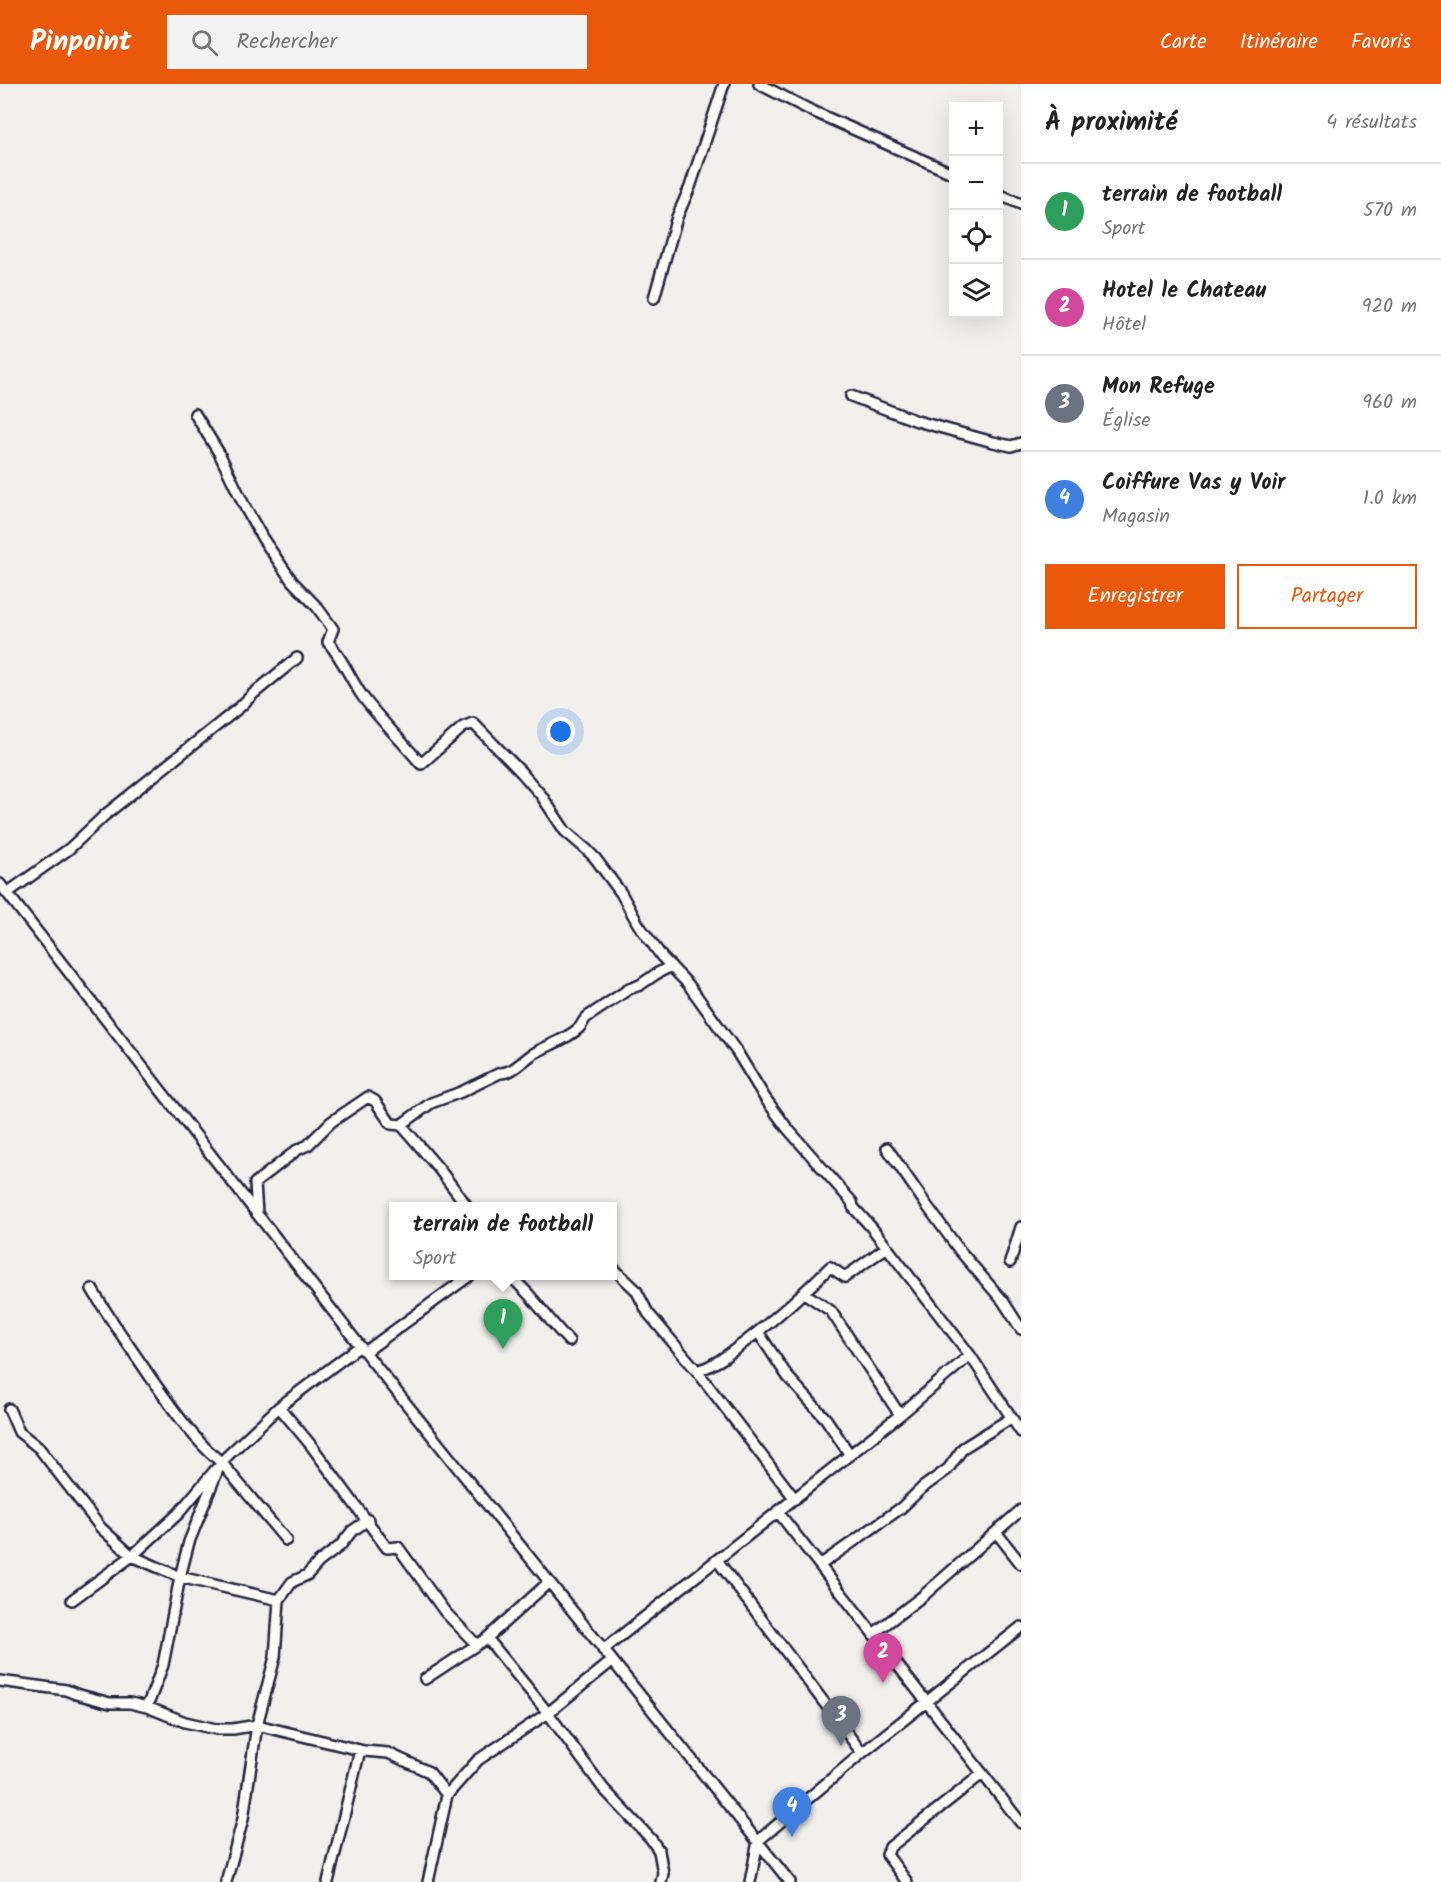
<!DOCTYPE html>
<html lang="fr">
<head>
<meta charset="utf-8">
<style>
  :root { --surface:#fff; --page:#f2f2f2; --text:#222; --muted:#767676; --line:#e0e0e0; --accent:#ea580c }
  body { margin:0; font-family:Kalam,sans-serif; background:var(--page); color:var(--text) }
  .controls { position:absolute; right:18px; top:18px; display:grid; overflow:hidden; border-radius:0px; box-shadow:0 6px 24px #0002 }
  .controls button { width:54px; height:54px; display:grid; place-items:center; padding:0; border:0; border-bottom:2px solid var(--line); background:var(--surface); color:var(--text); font:30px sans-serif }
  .you { position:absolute; left:561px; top:648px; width:21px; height:21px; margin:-15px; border:4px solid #fff; border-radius:50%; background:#1a73e8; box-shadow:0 0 0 9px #1a73e833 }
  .badge { display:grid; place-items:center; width:39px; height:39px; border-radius:50%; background:var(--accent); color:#fff; font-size:20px; font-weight:700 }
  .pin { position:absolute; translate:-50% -50px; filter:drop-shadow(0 2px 3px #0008) }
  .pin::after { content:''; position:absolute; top:32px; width:21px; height:18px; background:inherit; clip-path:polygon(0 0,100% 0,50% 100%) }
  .popup { position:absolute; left:389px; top:1118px; width:228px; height:78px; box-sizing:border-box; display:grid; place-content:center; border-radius:0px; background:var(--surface); filter:drop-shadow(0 2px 4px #0005); font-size:20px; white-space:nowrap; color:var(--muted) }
  .popup b { font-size:22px; color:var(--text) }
  .popup::after { content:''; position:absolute; left:50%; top:100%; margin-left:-12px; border:12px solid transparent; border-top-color:var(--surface) }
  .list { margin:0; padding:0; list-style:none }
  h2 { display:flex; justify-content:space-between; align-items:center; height:78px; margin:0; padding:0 24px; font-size:26px }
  h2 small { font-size:20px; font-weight:400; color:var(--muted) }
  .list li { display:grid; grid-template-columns:39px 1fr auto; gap:18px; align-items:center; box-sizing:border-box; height:96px; padding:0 24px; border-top:2px solid var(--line) }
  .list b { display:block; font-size:22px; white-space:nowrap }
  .list p { margin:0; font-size:20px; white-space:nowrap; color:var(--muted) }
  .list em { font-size:20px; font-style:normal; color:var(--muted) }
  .actions { display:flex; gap:12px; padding:18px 24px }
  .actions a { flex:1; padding:14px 0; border:2px solid var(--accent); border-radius:0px; text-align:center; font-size:21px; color:var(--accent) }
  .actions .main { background:var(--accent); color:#fff }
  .icon { flex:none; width:33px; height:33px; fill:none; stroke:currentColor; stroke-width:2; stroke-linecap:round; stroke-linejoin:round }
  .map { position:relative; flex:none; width:1021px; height:1798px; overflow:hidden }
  header { display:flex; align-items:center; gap:36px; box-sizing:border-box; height:84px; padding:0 30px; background:var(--accent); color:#fff }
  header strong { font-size:28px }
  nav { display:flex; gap:33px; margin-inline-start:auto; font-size:21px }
  .search { width:420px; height:54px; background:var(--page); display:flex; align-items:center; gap:15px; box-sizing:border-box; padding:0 21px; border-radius:0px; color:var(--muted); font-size:22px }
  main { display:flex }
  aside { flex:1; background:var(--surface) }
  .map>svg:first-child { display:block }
</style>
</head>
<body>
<header>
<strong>Pinpoint</strong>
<div class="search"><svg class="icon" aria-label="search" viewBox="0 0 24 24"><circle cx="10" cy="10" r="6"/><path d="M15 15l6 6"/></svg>Rechercher</div>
<nav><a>Carte</a><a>Itinéraire</a><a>Favoris</a></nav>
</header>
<main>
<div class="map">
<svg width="1021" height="1798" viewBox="0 0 1021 1798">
  <rect width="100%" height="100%" fill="#f0efec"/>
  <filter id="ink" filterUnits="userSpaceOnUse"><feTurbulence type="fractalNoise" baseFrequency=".0167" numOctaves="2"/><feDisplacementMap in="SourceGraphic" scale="12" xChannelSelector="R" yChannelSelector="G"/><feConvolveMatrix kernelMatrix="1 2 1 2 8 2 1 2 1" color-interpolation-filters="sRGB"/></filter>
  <g filter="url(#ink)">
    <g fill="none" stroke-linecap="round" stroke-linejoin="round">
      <defs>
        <path id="minor" d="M759,0L810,26L954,90
          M998,110L1021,120
          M654,214L677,133L690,103L724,0
          M851,312L917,337L993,358L1011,362L1021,359
          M195,330L219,369L246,425L263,455L292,497L317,523L333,545L328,558C343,575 350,595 363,613C381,637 402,657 421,680L463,643L473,639L521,688L541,711L565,747L586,765L595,774L621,809L638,840L662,873L688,900L737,968L765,1014L787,1044L852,1118L853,1123L872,1144L970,1271L1021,1348
          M0,800L360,1262L790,1798
          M7,809L69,765L105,731L240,623L253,610L297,574
          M401,1041L431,1019L461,1008L500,989C513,989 522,977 533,970C548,961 566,956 579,944C583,940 583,936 587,933L629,905L640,901L656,890L671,882
          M887,1064L925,1119L960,1167L1003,1217L1021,1245
          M257,1130L255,1099L297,1066L308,1061L331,1038L368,1013L375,1017L391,1040L401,1041L404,1044L439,1085L467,1122
          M1010,1178L1021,1143
          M612,1183L636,1206L648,1229L697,1287L795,1415
          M511,1192C518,1200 524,1205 531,1213C544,1228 555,1243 569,1257
          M92,1205C110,1236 131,1264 151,1294C170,1321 195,1358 221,1378L286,1456
          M804,1209L831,1227L900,1331
          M758,1248L788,1293L826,1335L850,1371
          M365,1268L469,1192
          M697,1287C716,1281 729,1270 745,1258C775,1235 803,1210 830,1183L845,1193L887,1163
          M279,1323L310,1360L387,1464L398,1463L445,1528L476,1560
          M9,1325L19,1348L39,1364L101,1444L132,1472L180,1493L279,1516
          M778,1428L1021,1739
          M996,1448L1021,1480
          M717,1476L862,1669
          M820,1481L901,1424L922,1404L948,1385L963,1364L1011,1334
          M72,1516L132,1472L178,1430L216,1385
          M873,1550L924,1511L1021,1426
          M487,1554L548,1629L603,1704L651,1755L659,1767L663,1789L661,1798
          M603,1566L900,1331L970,1271
          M425,1595L487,1554L549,1498
          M0,1597L66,1606L76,1610L110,1619H130L147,1623L185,1638L216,1645H233L257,1641L364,1667L388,1669L429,1688L447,1711
          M147,1623L163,1581L180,1493L189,1458L221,1378L279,1323L360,1262
          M226,1798L243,1735L257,1641L275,1573L279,1516L292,1498L307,1491L319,1478L340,1462L352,1447L368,1436
          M328,1798L360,1666
          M428,1798L447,1711L478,1676L548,1629L612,1577
          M750,1798L758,1757L862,1669L1021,1543
          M907,1798L887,1771L890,1763L982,1690"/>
      </defs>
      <use href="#minor" stroke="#22223b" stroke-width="14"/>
      <use href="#minor" stroke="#fdfcf7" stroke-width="9"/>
    </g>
  </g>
</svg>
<div class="controls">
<button>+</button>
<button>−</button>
<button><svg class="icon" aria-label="locate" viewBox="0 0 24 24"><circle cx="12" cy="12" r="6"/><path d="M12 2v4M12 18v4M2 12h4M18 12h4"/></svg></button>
<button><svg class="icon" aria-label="layers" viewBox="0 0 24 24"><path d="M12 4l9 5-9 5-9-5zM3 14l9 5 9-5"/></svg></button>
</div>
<div class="you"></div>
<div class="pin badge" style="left:503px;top:1265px;background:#2e9e5b">1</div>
<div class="popup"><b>terrain de football</b>Sport</div>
<div class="pin badge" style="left:883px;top:1599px;background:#d1479c">2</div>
<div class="pin badge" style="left:841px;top:1662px;background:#6b7280">3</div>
<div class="pin badge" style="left:792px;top:1753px;background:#3f7fe0">4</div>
</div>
<aside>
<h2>À proximité<small>4 résultats</small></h2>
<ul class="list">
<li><span class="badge" style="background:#2e9e5b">1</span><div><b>terrain de football</b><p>Sport</p></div><em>570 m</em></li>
<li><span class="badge" style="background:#d1479c">2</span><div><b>Hotel le Chateau</b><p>Hôtel</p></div><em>920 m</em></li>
<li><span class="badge" style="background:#6b7280">3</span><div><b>Mon Refuge</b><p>Église</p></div><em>960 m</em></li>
<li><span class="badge" style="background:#3f7fe0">4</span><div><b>Coiffure Vas y Voir</b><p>Magasin</p></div><em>1.0 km</em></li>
</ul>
<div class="actions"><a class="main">Enregistrer</a><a>Partager</a></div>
</aside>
</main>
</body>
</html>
